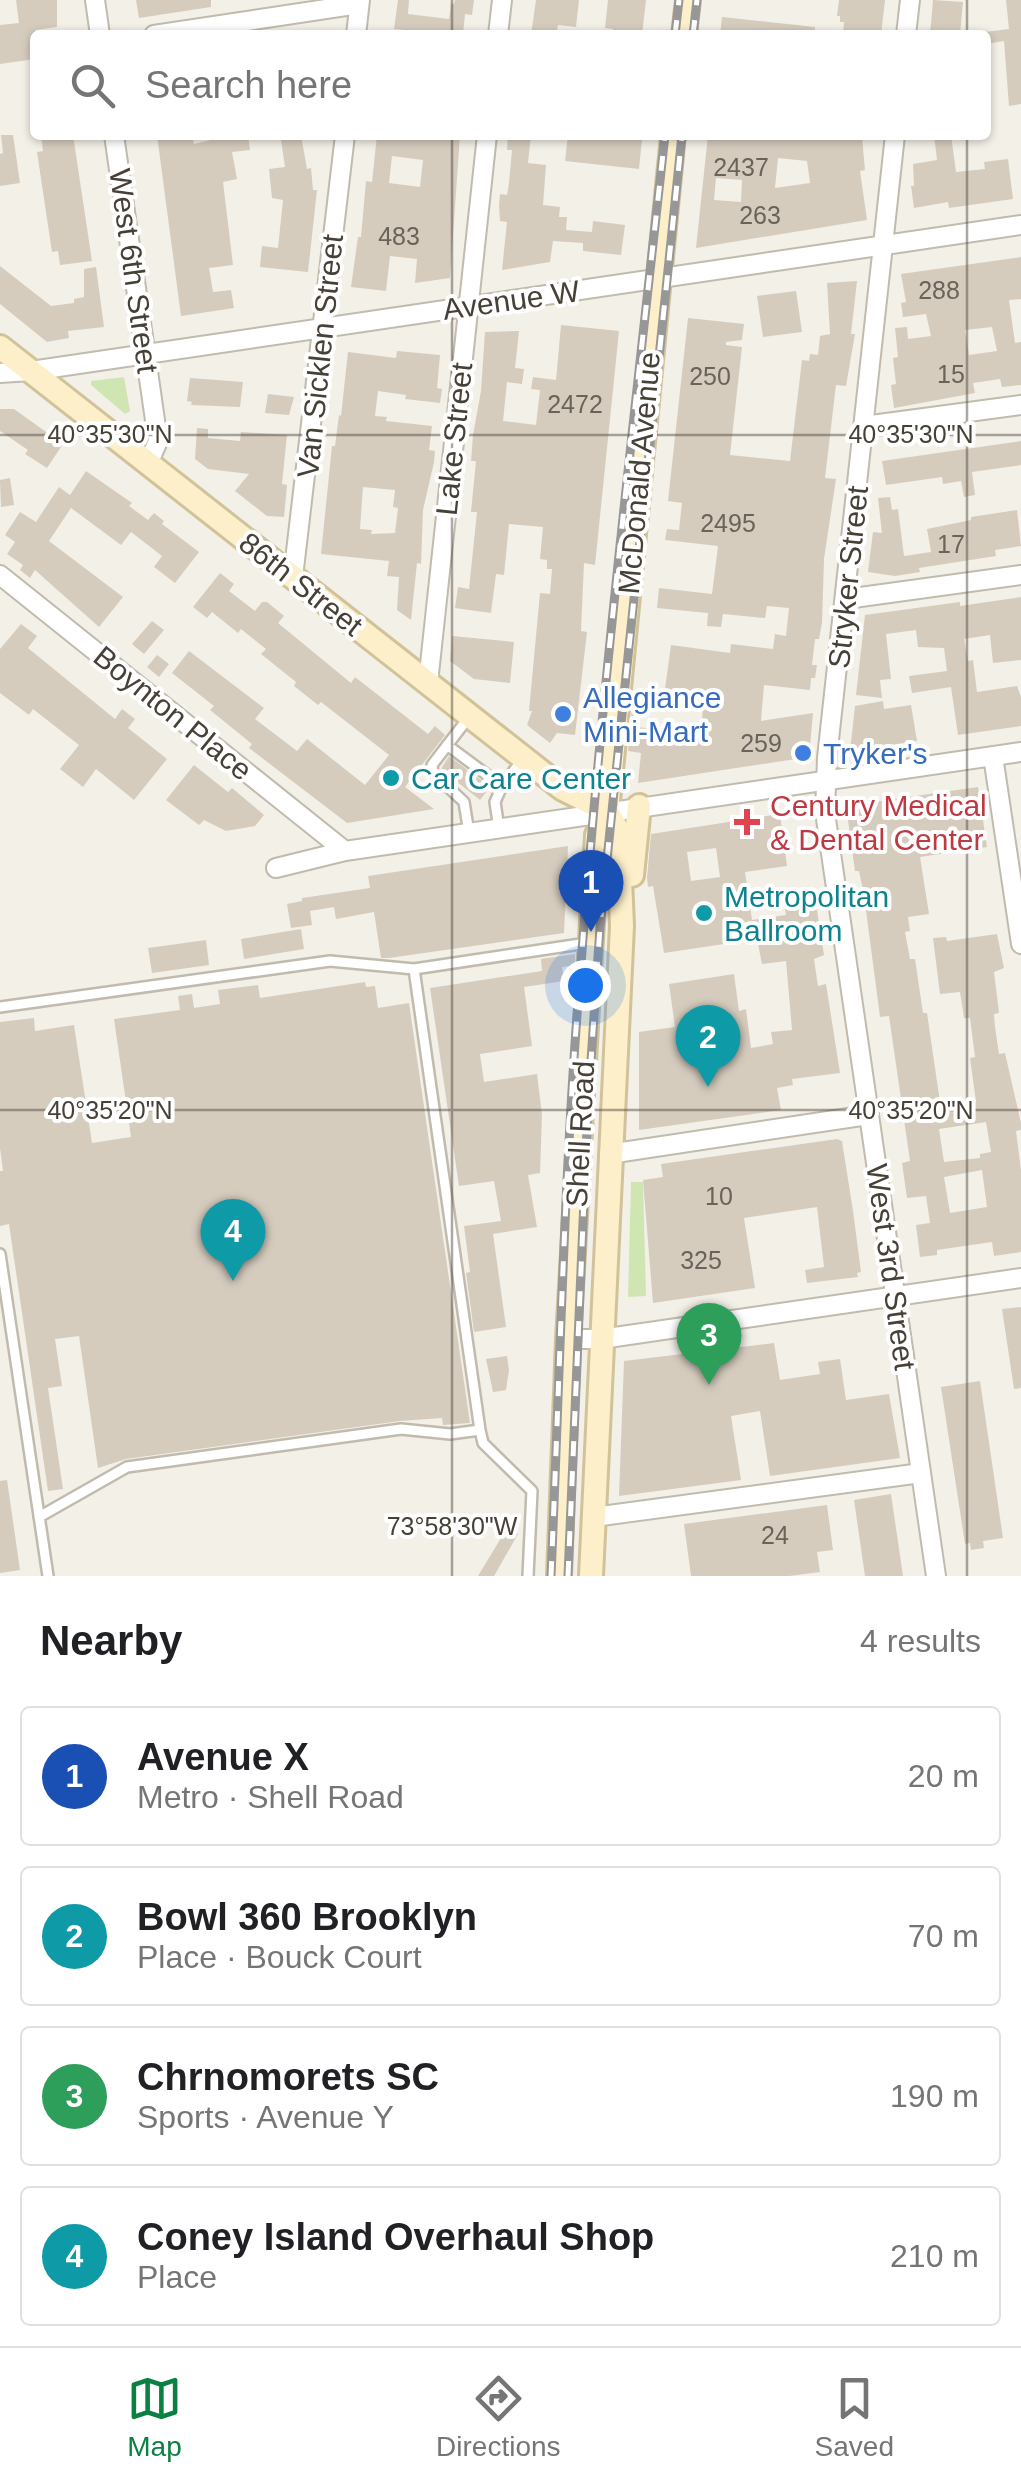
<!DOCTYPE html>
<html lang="en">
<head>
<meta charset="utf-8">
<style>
  :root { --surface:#fff; --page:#f6f6f6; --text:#202124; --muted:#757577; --line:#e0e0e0; --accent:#0b8043 }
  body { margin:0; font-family:Helvetica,sans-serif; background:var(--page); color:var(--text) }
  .you { position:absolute; left:585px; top:985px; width:35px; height:35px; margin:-25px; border:8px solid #fff; border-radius:50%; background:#1a73e8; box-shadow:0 0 0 15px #1a73e833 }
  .badge { display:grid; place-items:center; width:65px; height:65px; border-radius:50%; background:var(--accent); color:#fff; font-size:32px; font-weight:700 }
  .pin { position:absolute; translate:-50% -82px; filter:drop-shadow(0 2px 5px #0008) }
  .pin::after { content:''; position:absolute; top:52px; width:35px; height:30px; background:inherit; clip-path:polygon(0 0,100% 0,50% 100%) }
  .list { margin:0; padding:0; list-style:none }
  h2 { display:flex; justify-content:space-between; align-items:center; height:130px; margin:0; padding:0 40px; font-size:42px }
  h2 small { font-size:32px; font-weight:400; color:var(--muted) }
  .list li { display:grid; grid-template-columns:65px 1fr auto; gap:30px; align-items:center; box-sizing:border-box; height:140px; margin:0 20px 20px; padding:0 20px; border:2px solid var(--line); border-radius:10px }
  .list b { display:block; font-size:38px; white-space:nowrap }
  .list p { margin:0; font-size:32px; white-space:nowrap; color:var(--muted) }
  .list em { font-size:32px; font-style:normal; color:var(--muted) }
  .icon { flex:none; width:55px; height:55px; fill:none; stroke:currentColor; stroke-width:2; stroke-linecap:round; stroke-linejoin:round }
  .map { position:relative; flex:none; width:1021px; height:1576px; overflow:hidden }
  .search { position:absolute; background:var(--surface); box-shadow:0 2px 8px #0004; left:30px; right:30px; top:30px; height:110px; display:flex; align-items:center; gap:25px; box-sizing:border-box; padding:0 35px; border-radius:10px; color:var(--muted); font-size:38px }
  .sheet { height:770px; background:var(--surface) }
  nav { display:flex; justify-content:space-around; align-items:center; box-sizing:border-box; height:140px; border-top:2px solid var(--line); background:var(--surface); font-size:28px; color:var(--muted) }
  nav a { display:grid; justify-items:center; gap:5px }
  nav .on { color:var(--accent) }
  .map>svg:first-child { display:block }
</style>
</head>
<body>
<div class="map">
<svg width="1021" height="1576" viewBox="0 0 1021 1576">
  <rect width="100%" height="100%" fill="#f3f0e8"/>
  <path fill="#cfe6b3" d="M124,377L130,411L125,414L91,385V381Z
    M631,1182H643L646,1296L628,1297Z"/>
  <path fill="#d5ccbe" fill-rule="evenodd" d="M16,0H57V27L35,30V59L0,64V25L19,23Z
    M136,0H211V7L139,18Z
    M398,0H409L408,14L449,19L451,3L454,4L455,0H474L472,15L465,14L463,35L394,29Z
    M536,0H579L576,27L558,25L556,35H531Z
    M608,0H646L642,35H613V29L605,28Z
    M839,0H885L881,35H843L844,22H840V16H837Z
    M933,0L963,2L960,35H930Z
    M1006,0H1021V104L1009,106L1004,41L986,44L985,32L1009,29Z
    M722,17L815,27V35H720Z
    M1,135H13L20,183L0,186V154L3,153Z
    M41,135H73L92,261L60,265L58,251L52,252L37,152L43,151Z
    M157,135H192L194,144L215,139V135H248L250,150L232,152L237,179L223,182L233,265L209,268L213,292L231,290L234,308L181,316Z
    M283,135H301L307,169L311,168L313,190H317L308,272L260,267L262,246L278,248L283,200L272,198L269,169L285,167L281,140H284Z
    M377,135H460L450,278L415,283L417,259L390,256L386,291L351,287L358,237H361L366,181L372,182ZM392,156L423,160L420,187L389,183Z
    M508,135H531L528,163L546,165L543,205L560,207L559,217H567L566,230L592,232L593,221L625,225L621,255L583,251V243L553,241L550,262L502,270L507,222L500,221L499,206L500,194L507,195L509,183L512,150H507Z
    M568,135L642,139L639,169L565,161Z
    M708,135H788L828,139V135L862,137L865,170L860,171L867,220L696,248ZM778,158L807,161L810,183L775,188ZM716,178L742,180L741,202L714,200Z
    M934,135H951L956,172L985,169L984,162L1008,159L1013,199L949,208L948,202L914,208L911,186H914L913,164L937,160Z
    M1021,257V299L1009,300L1015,343L1021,342V385L1002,387L1000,379L973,383L975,393L894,408L891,385L896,384L893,358L898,357L895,328L907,327L908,339L931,336L926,314L903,317L901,303L906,302L901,274ZM992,327L997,351L969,355L965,330Z
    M0,266L51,306L74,303V299L84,297V269L96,267L104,327L68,331L69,338L47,342L0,304Z
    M857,281L851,334H855L846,386L836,385L825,478L836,479L824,559L822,623L819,639H815L812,665H817L815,678H811L810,690L764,685L761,721L813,713L809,757L638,783L641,753L628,751L632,707L637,708L636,727L701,734L703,706L660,701L661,689H665L671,645L730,653L731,644L773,649L775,634L786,636L789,608L767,606L765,618L723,614L721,627L707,626L708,613L657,608L659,588L712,594L718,546L665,540L667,529L679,530L682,503L668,501L688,318L744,324L742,340L726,342V345L742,347L730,455L790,461L802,360L809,361L810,354L818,355L820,336L830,334L827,283Z
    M796,291L802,332L763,337L757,296Z
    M561,325L619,331L595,565L584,563L581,631L587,632L575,735L557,733L550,743L527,725L532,711H529L540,593L550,594L552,569H547V560L540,559L543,527L509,524L504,575L496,574L491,613L455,608L458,587L469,589L477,512H471L476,461H471L473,435L481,391L485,332L519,331L515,368L524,369L522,384L507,382L503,421L536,425L540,390L531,389L533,377L556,380Z
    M397,351L440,355L437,388L442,389L440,403L405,399L406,395L378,391L375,416L387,417L386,421L432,426L429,450L435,451L434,462L423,510L421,564L417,563L411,620L397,610L399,577L387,576L389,561L321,554L332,446H335L339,415L341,416L348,352L396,358ZM363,487L395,490L393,507L398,508L395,533L371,534L372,530L360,529Z
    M190,378L243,382L240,407L191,405L192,402L187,401Z
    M268,394L294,397L289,415L265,413Z
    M0,409H14L63,444L47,468L25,454L28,450L0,431Z
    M197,428L208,429V438L240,441L241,432L287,435L282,484L287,485L284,517L267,516L235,491L249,474L208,469L195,459Z
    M1021,441V465L972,472L975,495L964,497L961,481L943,484L942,477L886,485L882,461Z
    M86,471L132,503L129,506L148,520L154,513L164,521L162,524L199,552L175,583L154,567L162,556L131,532L121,545L71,508L49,541L123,597L99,627L35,570L30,578L20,570L23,565L7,554L15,542L5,535L20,512L36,522L59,487L70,495Z
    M10,478L14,505L1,507L0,480Z
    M890,497L892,510L898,509L904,556L931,552L927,529L971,520V517L1017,510L1021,546L995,550L996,556L919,568L920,572L895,576L868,572L873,532L882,533L878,498Z
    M220,573L234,584L229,591L255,611L262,602H267L284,616L278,623L351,683L355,677L428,734L435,726L445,735L405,787L434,809L347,823L249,748L252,744L210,710L214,706L172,673L189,651L264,708L255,719L297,751L307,739L365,785L389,755L321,702L318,705L294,686L296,682L261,654L266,649L241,629L238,633L212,612L207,618L193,607Z
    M1021,597V660L993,663L990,635L964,639L968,661L973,660L977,692L1017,686L1021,697V726L958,735L951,687L912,693L909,676L947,671L944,648L918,647L916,630L886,634L891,679L880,680L882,698L856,695L865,615L960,602V606Z
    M152,621L164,630L144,654L132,644Z
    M21,624L37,636L28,648L115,719L122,709L135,719L128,728L167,759L134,800L96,769L83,787L60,769L79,745L33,709L29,715L0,693V649Z
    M452,636L514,642L510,683L474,679L450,661Z
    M157,655L169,664L159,677L147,667Z
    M883,701L884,709L911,705L917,741L850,751L855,706Z
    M449,756L490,787L480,800L441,769Z
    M194,765L228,792L232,788L264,815L255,826L226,831L204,820L199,825L166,800Z
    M978,787L987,847L920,857L929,914L908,917L910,931L905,932L910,959H915L923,1013H927L941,1109L976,1102L970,1058L975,1057L970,1018H964L960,992L940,994L933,938L946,937L947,941L997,934L1004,968L994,972L999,1013L994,1014L995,1027L999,1054L1005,1053L1021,1123V1130L1016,1131L1021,1170V1252L994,1256L992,1242L937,1250V1255L920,1257L916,1225L930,1223L926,1196L907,1198L902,1163L910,1161L889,1016L880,1017L864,895L859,871H855L846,806ZM986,1122L991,1152L980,1154V1158L944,1162L939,1129ZM982,1170L987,1207L950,1213L944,1177Z
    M780,814L787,866L745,872L752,920L786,915L785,909L816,904L824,955L814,959L816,973L818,986L826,984L840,1073L792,1079L793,1085L777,1088L781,1110L639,1130V1032L675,1027L669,984L734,974L739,1011L746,1009L751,1048L773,1044L771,1032L792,1030L786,961L762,964L757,939L664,953L653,886L648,887L647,878L651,834ZM716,848L720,877L691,881L687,852Z
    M568,846L564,933L389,958H381L374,912L336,919L334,907L310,911L312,925L291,928L287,904L302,901V898L370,888L368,876Z
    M301,929L304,949L244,959L241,939Z
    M206,940L209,965L152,973L148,948Z
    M575,954V965L562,967L564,981L524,987L532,1046L480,1054L484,1082L537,1074L542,1115L540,1173L528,1175L537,1227L493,1234L506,1327L474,1332L466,1273L470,1272L464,1226L501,1221L494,1181L459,1186L430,988L542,971L541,959Z
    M365,982L366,987L375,986L378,1008L409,1003L470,1423L443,1425L442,1418L400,1421L126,1459L98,1468L79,1336L55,1339L62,1386L48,1388L63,1489L48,1491L9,1224L0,1226V1171H3L0,1148V1022L34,1018L35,1031L74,1025L92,1143L131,1137L114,1019L180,1010L178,996L192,994L194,1008L220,1004L218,990L258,985L260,998Z
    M837,1139L842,1141L853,1211L861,1272L857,1273L858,1277L807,1283L805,1270L824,1267L817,1207L744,1218L755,1288L653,1303L643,1180L663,1177L661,1164Z
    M1021,1307V1388L1014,1389L1002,1309Z
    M774,1343L780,1380L820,1374L818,1362L840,1359L846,1400L889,1394L900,1458L770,1476L760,1411L731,1416L741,1480L619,1496L624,1361Z
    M507,1356L509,1370L506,1390L493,1392L486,1359Z
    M980,1381L1003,1538L983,1541L984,1548L971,1550L970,1543L965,1544L941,1387Z
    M7,1480L20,1570L0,1573V1481Z
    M891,1494L903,1576H865L854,1500Z
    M827,1505L833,1550L817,1552L820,1572L789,1576H691L684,1524Z
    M507,1528L518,1534L494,1576H478Z"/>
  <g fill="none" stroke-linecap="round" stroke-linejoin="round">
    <defs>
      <path id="lane" d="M447,745L502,786L523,759
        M499,829L495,802L502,786
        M469,833L464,802L433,773L432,765L469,717
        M0,1007L330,961L414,969
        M0,1254L48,1576
        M39,1517L127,1467L401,1429L450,1434L480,1430
        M528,1576L532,1491L483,1443L480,1430L414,969L587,943"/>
      <path id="street" d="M95,0L100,35
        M154,35L359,4
        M356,35L360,0
        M498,35L502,0
        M906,35L910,0
        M114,135L158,441L148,464
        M895,135L827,758L825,812L936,1576
        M0,373L31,371L1021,225
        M864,426L1021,405
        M0,575L345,851
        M293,577L345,135
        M846,599L1021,575
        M428,683L487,135
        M993,756L1021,944
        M276,868L345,851L1021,752
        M609,1154L868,1115
        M568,1339H601L1021,1278
        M594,1517L921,1473"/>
      <path id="secondary" d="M684,35L688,0
        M0,347L563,789L607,811
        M632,875L639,806
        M559,1576L568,1339L597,835L607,811L673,135
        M591,1576L622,926L618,831L607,811"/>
    </defs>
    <use href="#lane" stroke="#c1bbae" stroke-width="14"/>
    <use href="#street" stroke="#c1bbae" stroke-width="22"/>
    <use href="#secondary" stroke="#d1c29a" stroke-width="28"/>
    <use href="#lane" stroke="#fff" stroke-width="9"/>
    <use href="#street" stroke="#fff" stroke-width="18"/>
    <use href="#secondary" stroke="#fcefca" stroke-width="22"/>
    <defs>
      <path id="rail" d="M675,35L679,0
        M693,35L697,0
        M551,1576C560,1372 564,1167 581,964C602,687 635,411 665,135
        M568,1576L588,1105L600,927L682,135"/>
    </defs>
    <use href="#rail" stroke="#979797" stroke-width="9"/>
    <use href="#rail" stroke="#fff" stroke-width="5" stroke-dasharray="15" stroke-linecap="butt"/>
  </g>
  <path fill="none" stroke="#474037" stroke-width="2.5" stroke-opacity="0.45" d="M452,0V35M967,0V35M452,135V1576M967,135V1576M0,435H1021M0,1110H1021"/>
  <g fill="#3f7fe0" stroke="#fff" stroke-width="4">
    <circle cx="563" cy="714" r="10"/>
    <circle cx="803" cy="753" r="10"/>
  </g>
  <g fill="#0f9aa8" stroke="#fff" stroke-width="4">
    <circle cx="391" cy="778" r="10"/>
    <circle cx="704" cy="913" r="10"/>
  </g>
  <path fill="#e0444e" stroke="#fff" stroke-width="4" d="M742 807h10v10h10v10h-10v10h-10v-10h-10v-10h10z"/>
  <g text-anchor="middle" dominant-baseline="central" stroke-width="8" stroke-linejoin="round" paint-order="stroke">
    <g font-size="25" fill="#6a6359">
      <text x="741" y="167">2437</text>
      <text x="760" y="215">263</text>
      <text x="399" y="236">483</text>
      <text x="939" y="290">288</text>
      <text x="951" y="374">15</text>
      <text x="710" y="376">250</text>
      <text x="575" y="404">2472</text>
      <text x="728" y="523">2495</text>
      <text x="951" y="544">17</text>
      <text x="761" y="743">259</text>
      <text x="719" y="1196">10</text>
      <text x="701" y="1260">325</text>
      <text x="775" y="1535">24</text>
    </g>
    <g font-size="30" fill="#474037" stroke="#fff">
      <text transform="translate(134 271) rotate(82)">West 6th Street</text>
      <text transform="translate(511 300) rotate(-8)">Avenue W</text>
      <text transform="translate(320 356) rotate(-84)">Van Sicklen Street</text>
      <text transform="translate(454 439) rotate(-84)">Lake Street</text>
      <text transform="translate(639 473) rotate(-85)">McDonald Avenue</text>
      <text transform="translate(848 577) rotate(-84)">Stryker Street</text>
      <text transform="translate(301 584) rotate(38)">86th Street</text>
      <text transform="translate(173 713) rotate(39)">Boynton Place</text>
      <text transform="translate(580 1134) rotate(-87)">Shell Road</text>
      <text transform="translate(891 1267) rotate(82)">West 3rd Street</text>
    </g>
    <g font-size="30" fill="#366cbe" stroke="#fff" text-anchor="start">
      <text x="583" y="697">Allegiance<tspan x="583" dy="34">Mini-Mart</tspan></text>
      <text x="823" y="753">Tryker's</text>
    </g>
    <g font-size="30" fill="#0d838f" stroke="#fff" text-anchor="start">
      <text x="411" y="778">Car Care Center</text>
      <text x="724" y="896">Metropolitan<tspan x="724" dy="34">Ballroom</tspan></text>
    </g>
    <g font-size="30" fill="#be3a42" stroke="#fff" text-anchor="start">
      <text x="770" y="805">Century Medical<tspan x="770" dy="34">&amp; Dental Center</tspan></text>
    </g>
  </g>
  <g font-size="25" text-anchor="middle" fill="#474037" stroke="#fff" stroke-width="8" stroke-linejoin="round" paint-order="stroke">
    <text x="110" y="443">40°35'30"N</text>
    <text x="911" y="443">40°35'30"N</text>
    <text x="110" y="1119">40°35'20"N</text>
    <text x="911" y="1119">40°35'20"N</text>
    <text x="452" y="1535">73°58'30"W</text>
  </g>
</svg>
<div class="you"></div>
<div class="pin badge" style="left:591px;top:932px;background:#1a4fb4">1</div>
<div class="pin badge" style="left:708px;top:1087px;background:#0f9aa8">2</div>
<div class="pin badge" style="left:709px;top:1385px;background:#2e9e5b">3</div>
<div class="pin badge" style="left:233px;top:1281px;background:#0f9aa8">4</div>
<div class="search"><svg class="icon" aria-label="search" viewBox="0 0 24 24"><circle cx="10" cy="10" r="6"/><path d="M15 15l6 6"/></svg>Search here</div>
</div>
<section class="sheet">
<h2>Nearby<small>4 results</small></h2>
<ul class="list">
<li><span class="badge" style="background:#1a4fb4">1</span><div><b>Avenue X</b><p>Metro · Shell Road</p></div><em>20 m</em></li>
<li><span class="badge" style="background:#0f9aa8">2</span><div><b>Bowl 360 Brooklyn</b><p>Place · Bouck Court</p></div><em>70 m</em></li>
<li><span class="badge" style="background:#2e9e5b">3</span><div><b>Chrnomorets SC</b><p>Sports · Avenue Y</p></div><em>190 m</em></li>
<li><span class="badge" style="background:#0f9aa8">4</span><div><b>Coney Island Overhaul Shop</b><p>Place</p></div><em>210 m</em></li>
</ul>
</section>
<nav>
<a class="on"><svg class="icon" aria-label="map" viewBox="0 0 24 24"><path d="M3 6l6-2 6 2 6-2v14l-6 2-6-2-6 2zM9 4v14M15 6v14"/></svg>Map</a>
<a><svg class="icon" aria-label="directions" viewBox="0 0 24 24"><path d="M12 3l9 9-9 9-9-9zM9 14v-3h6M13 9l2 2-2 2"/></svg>Directions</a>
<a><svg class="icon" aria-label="saved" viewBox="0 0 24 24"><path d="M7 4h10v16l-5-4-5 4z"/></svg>Saved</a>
</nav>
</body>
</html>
